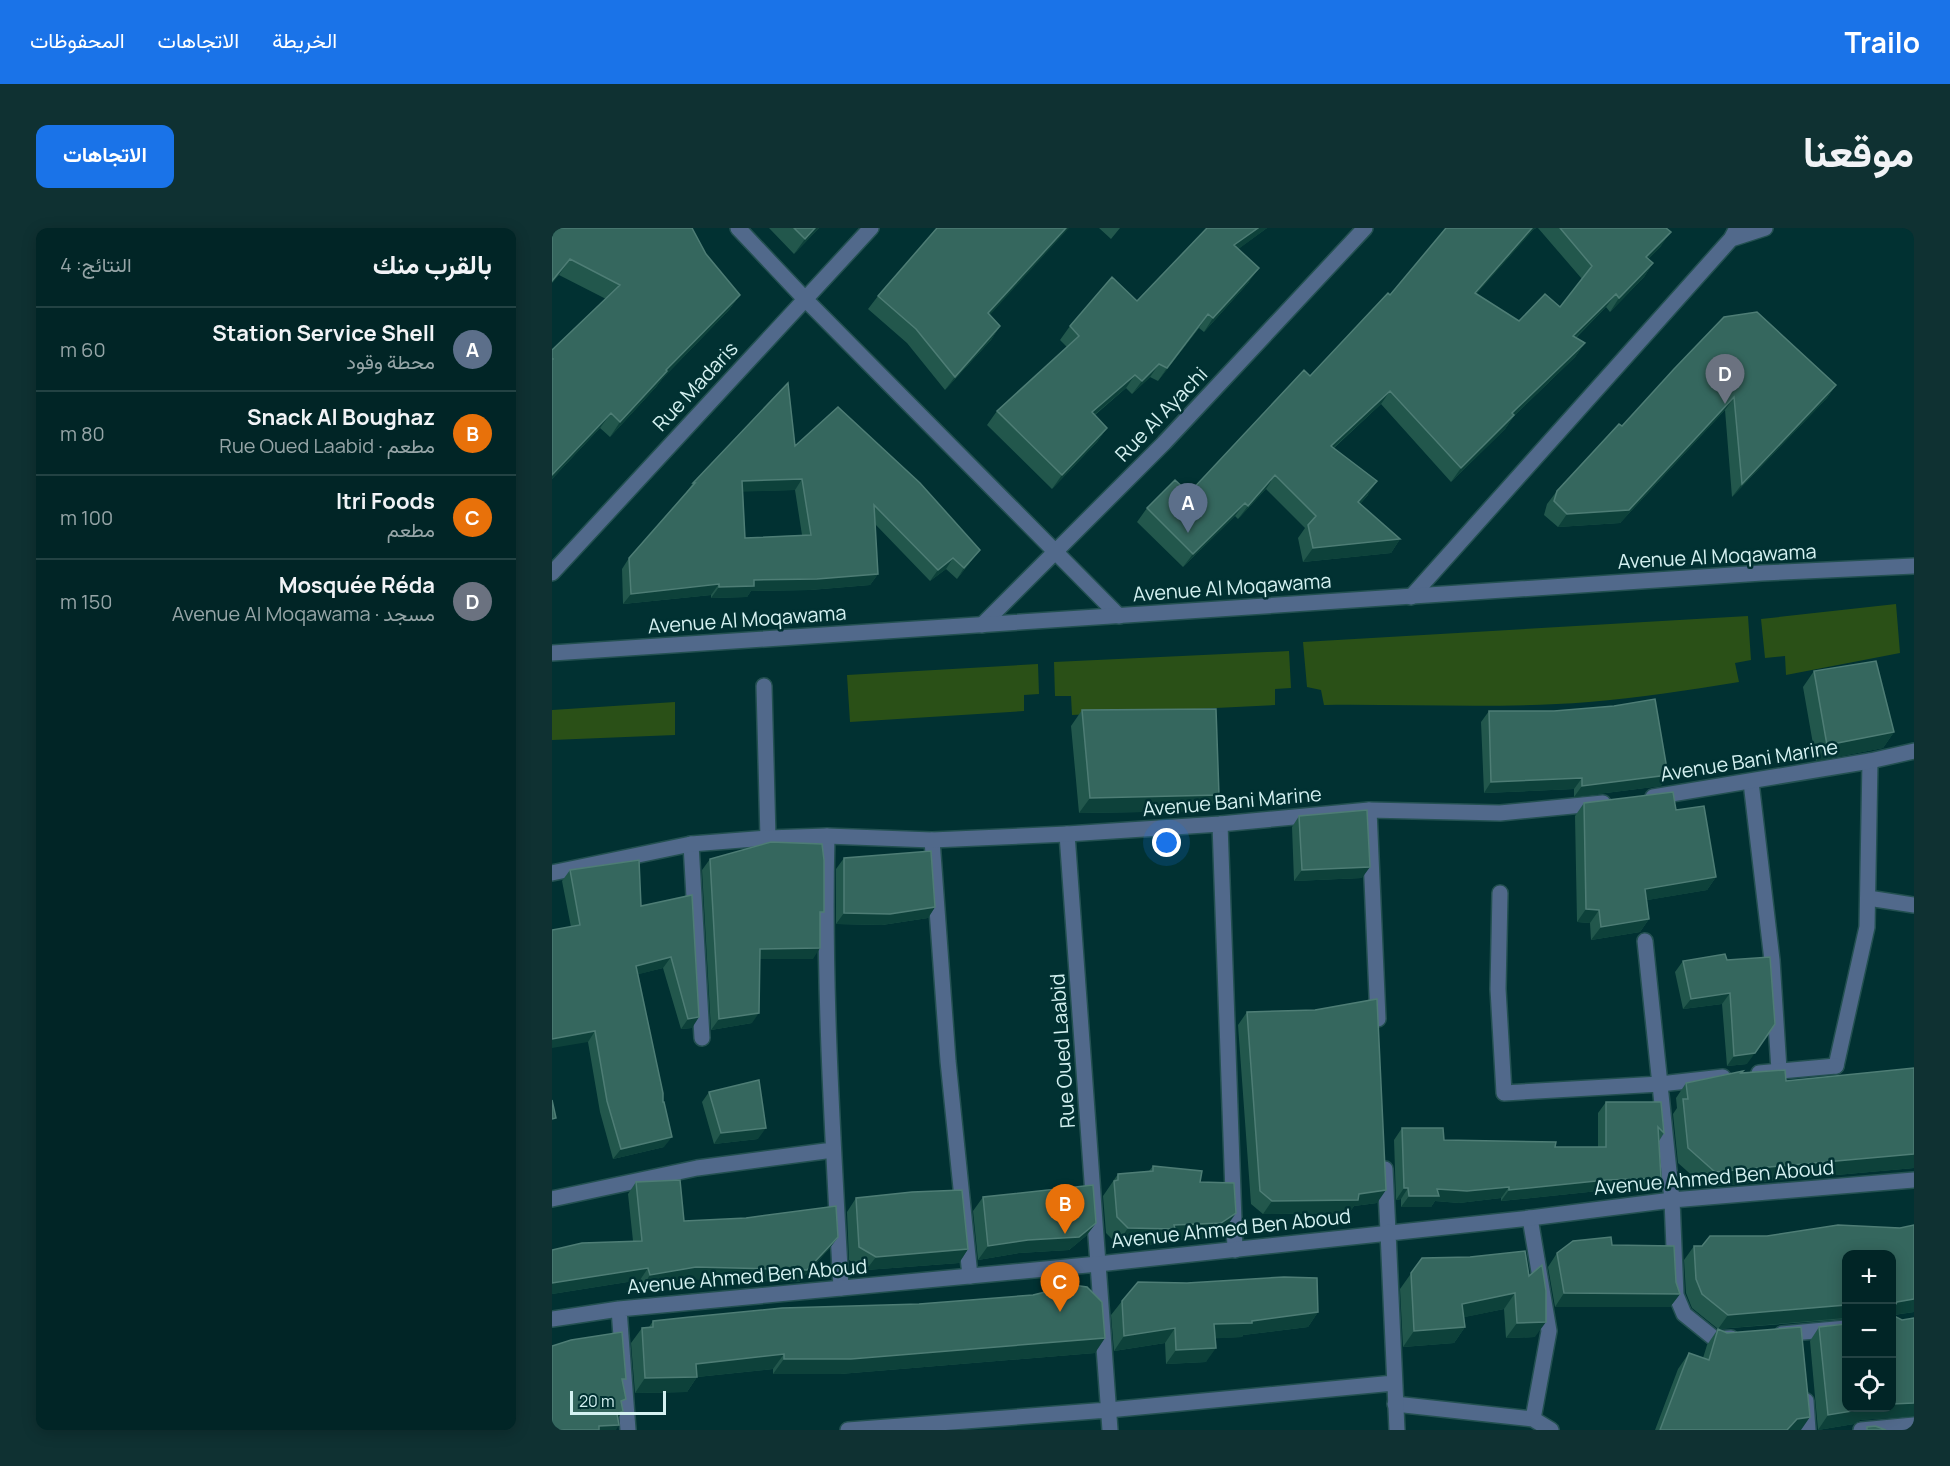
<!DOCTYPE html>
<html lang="ar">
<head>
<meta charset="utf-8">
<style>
  :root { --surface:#012526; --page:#0f3132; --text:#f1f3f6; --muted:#96a5a7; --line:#234243; --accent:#1a73e8 }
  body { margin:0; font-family:Manrope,Vazirmatn,sans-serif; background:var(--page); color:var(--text); direction:rtl }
  .controls { position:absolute; right:18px; bottom:18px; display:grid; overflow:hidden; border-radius:12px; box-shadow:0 3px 15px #0003 }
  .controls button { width:54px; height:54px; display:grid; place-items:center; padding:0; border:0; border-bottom:2px solid var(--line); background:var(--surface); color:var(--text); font:30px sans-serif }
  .scale { position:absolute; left:18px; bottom:15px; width:96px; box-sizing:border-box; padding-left:6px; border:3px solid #d4f1f1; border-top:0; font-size:16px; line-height:21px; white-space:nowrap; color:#d4f1f1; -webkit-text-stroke:4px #013132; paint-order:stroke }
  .you { position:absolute; left:615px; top:615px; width:21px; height:21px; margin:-15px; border:4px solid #fff; border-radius:50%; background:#1a73e8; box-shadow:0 0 0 9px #1a73e833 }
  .badge { display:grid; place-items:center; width:39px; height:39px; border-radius:50%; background:var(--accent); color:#fff; font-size:20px; font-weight:700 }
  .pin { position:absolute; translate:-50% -50px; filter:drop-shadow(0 2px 3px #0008) }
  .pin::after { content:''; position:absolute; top:32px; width:21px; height:18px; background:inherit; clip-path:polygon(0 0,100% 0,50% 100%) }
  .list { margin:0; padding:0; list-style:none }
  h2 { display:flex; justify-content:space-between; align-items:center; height:78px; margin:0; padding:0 24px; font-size:26px }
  h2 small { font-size:20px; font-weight:400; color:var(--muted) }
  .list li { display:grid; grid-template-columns:39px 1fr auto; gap:18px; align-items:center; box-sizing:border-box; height:84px; padding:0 24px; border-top:2px solid var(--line) }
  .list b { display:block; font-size:22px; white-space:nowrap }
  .list p { margin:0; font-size:20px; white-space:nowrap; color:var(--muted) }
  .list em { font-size:20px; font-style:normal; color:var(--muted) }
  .icon { flex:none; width:33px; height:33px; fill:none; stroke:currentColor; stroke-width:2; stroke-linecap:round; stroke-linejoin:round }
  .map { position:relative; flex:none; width:1362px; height:1202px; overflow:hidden; direction:ltr; border-radius:12px }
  header { display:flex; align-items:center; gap:36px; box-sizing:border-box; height:84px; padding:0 30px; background:var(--accent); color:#fff }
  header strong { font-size:28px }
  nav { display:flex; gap:33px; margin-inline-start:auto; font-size:21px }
  .intro { display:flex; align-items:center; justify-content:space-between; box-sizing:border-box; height:144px; padding:0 36px }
  h1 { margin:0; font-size:42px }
  .button { padding:15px 27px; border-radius:12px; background:var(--accent); color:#fff; font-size:21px; font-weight:700 }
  main { display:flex; gap:36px; padding:0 36px }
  aside { flex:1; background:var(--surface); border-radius:12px; box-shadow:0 3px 15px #0003 }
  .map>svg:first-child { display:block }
</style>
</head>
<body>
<header>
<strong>Trailo</strong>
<nav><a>الخريطة</a><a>الاتجاهات</a><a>المحفوظات</a></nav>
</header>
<div class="intro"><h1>موقعنا</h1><a class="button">الاتجاهات</a></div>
<main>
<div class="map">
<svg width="1362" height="1202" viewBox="0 0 1362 1202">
  <rect width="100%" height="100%" fill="#013132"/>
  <path fill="#2a5017" d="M1344,376L1348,425L1234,447L1233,428L1213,430L1209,391Z
    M1196,388L1199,432L1183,435L1187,454C1137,462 1087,470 1037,474C949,481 860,476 772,477L769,462L755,459L751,414Z
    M737,423L739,460L723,461V477L520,487L519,468H503L502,434Z
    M486,436L487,466L472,467V483L298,494L295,447Z
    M123,474V507L0,512V482Z"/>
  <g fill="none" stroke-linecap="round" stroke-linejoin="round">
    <defs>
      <path id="pedestrian" d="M212,458L216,610
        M1199,554L1220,732L1227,842
        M817,582L826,791
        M668,596L683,1022
        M515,606L546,1036
        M275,608C271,759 281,909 289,1060
        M380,612L396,833L418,1048
        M139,616L150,810
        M1316,670L1362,677
        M1284,838L1315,699L1318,533
        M833,941L836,1004
        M0,971L145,940L281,922
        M978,990L997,1103L981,1191
        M1254,1173L1256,1202
        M843,1176L981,1191L999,1202"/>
      <path id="minor" d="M186,0L252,70L567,388
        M1179,11L1213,0
        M0,345L319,0
        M859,369L1179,11L1185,0
        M430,397L612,215L813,0
        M1101,569L1318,533L1362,523
        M0,645L139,616L216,610L275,608L380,612L515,606L668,596L817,582L948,585L1051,575
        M948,665L946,761L952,865L1108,856L1171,849
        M1093,713L1120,972L1124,1067L1132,1086L1163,1111L1179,1110
        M1207,845L1284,838
        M836,1004L845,1202
        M546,1036L558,1202
        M67,1081L76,1202
        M0,1091L67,1081L546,1036L978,990L1120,972L1362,952
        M1230,1106L1294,1100
        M296,1202L556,1182L842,1155"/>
      <path id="tertiary" d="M0,425L1210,345L1362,338
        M1309,1202L1362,1197"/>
    </defs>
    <use href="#pedestrian" stroke="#235051" stroke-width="18"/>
    <use href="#minor" stroke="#235051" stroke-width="18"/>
    <use href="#tertiary" stroke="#235051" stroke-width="18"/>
    <use href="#pedestrian" stroke="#51698b" stroke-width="15"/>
    <use href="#minor" stroke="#51698b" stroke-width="15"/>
    <use href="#tertiary" stroke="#51698b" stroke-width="15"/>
  </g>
  <path fill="#22574c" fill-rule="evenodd" d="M0,0L154,26L188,67L177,82L111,150L104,159L58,209L48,200L0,251V122L54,71L7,47L0,55Z
    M217,0H267L242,26Z
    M547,0H568L559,11Z
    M655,0H715L686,21L697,54L652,104L647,100L606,153L598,149L580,166L574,160L543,187L555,200L545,214L500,261L435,197L445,183L515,119L508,112L518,98L585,73Z
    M894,0H984L981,2L924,66L967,93L1008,79L1030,51L986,0H1114L1109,18L1096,31L1101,35L1092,49L1058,84L1054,79L1024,110L1033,115L1023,129L962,188L953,201L899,254L829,176L782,220L816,267L808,276L848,311L839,325L751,334L746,310L753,300L714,261L686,291L683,288L631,339L585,294L595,280L637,265L758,148L838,67Z
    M326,68L438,87L448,98L439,112L393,162L355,115L316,81Z
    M1122,141L1284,157L1275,170L1180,269L1173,182L1068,295L1006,299L992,287L995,276L1005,263L1070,198Z
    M243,218L420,332L405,351L394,341L378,353L323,296L326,346L318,357L258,362L199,363L195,369L159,370V367L71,376L70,341L77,330L133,266L141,255ZM243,262L250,307L193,310L191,263Z
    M1262,443L1342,504L1331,520L1264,533L1251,459Z
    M530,482L667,567L656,583L527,585L519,498Z
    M937,483L1109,558L1022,569V561L932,565L929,494Z
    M1032,575L1124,582L1164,649L1155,662L1095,672L1097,691L1088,704L1039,712L1038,695L1025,694L1023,588Z
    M747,588L810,650L742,653L740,599Z
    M292,630L383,679L376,690L330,697L284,696V641Z
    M158,631L268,690L261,731H208L200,795L159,802L150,642Z
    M18,642L89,678L140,667V800L129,801L111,740L86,746L112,919L61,931L48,884L36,814L19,699L10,653Z
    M1175,732L1195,836L1175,838L1170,776L1131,781L1123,744L1131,733Z
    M695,784L825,975L802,978L797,985L711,986L699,976L686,797Z
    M1362,840V940L1153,959L1126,935L1121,886L1125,880L1124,870L1134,855L1189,845L1234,853Z
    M157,864L206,911L162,916L150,874Z
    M1054,874H1109L1112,905L1107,913L1109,950L1101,961L1046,963L949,973V970L907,975L883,973L879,979H849V971L844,972L842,912L850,900L892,912L1003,919H1046V885Z
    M601,938L648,954L673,1001L658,1010L615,1013L612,1017L565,1016L554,1005L551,968L566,946L597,943Z
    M84,954L132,993L286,1009L277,1021L247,1054L135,1051L90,1059L88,1052L0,1066V1022L81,1013L76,966Z
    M431,969L544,995L534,1008L517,1022L467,1025L426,1032L421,983Z
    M304,970L416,1021L407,1035L314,1042L297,1032L295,984Z
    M1286,997L1348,1000L1362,997V1084L1342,1087L1350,1092L1362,1090V1188L1308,1192L1302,1196L1266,1202L1258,1113L1267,1099L1294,1096V1179H1340V1026H1294V1091L1166,1101L1140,1080L1134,1065L1132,1032L1142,1018H1150L1158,1008H1215Z
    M1060,1017L1124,1054L1128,1066L1118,1079H1003L996,1039L1005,1025Z
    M973,1023L983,1109L954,1110L952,1081L912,1089L913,1099L902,1115L851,1119L848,1061L870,1030L918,1029Z
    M635,1055L766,1084L756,1099L691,1107L690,1109L663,1110L654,1134L614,1136L613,1115L562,1123L559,1087L570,1073Z
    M101,1093L543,1125L288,1146H221V1141L145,1149L135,1164L83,1165L79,1115L90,1100L97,1099Z
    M1166,1101L1249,1202H1103L1126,1141L1137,1125L1151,1130L1155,1117Z"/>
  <path fill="#0d413a" d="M263,0H267L242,26L253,11Z
    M514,0H517L427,99L436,85Z
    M706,0H715L673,31L682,17Z
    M980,0H984L981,2L913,79L923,65Z
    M1119,4L1109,18L1085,42L1094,29Z
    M18,31L7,47L0,55V53Z
    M1101,35L1092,49L1058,84L1067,70Z
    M707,40L697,54L652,104L661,90Z
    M1064,66L1054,79L1011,122L1021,108Z
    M188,67L177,82L111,150L104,159L58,209L68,194L114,142Z
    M656,86L647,100L606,153L615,140Z
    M448,98L439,112L393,162L403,149Z
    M1033,115L1023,129L962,188L953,201L899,254L909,240L960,185Z
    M607,136L598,149L580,166L590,153Z
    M583,147L574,160L530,197L540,184Z
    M1284,157L1275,170L1180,269L1190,256Z
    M838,163L829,176L769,231L779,218Z
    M1182,169L1173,182L1068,295L1006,299L1015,286Z
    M59,185L48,200L0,251V247Z
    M555,200L545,214L500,261L510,247Z
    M723,247L714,261L686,291L696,278Z
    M250,251L243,262L183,264L190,253Z
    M825,253L816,267L797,288L806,274Z
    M693,275L683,288L631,339L641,326Z
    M848,311L839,325L751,334L761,320Z
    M428,322L420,332L405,351L412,340Z
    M401,330L394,341L378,353L386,342Z
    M326,346L318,357L258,362L199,363L195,369L159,370L167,359L202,352Z
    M167,356L159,367L71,376L79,366Z
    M1342,504L1331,520L1264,533L1275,517Z
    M1116,547L1109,558L1022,569L1030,558Z
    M1030,550L1022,561L932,565L939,554Z
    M667,567L656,583L527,585L538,570Z
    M818,639L810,650L742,653L750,642Z
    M1164,649L1155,662L1084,674L1093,661Z
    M383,679L376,690L330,697L284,696L292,685Z
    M1034,681L1047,682L1038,695L1025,694Z
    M1097,691L1088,704L1039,712L1049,699Z
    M268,720L261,731H201L208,721Z
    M119,729L111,740L76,749L84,738Z
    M1178,765L1170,776L1131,781L1139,771Z
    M207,785L200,795L159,802L167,791Z
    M147,789L140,800L129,801L136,791Z
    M43,803L36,814L0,820V811Z
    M1203,825L1195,836L1175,838L1182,828Z
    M214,900L206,911L162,916L169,905Z
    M120,909L112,919L61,931L69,921Z
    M1362,926V940L1153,959L1163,944Z
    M1109,950L1101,961L1046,963L949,973L957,962L1054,952Z
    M957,959L949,970L907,975L883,973L879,979H849L857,968L885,961Z
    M852,960H856L849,971L844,972Z
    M834,962L825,975L802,978L797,985L711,986L720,973L807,966Z
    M684,985L673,1001L658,1010L615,1013L612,1017L565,1016L576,1000L622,997Z
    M544,995L534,1008L517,1022L467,1025L426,1032L436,1018Z
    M286,1009L277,1021L247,1054L135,1051L90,1059L98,1047Z
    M416,1021L407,1035L314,1042L324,1029Z
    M96,1040L88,1052L0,1066V1055Z
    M963,1065L952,1081L899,1092L910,1076Z
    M1012,1065L1128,1066L1118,1079H1003Z
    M1362,1071V1084L1340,1087V1081L1345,1074Z
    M1294,1077V1088L1293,1090L1166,1101L1176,1087Z
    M766,1084L756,1099L691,1107L690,1109L652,1111L662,1096L700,1093Z
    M994,1094L983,1109L954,1110L965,1095Z
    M913,1099L902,1115L851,1119L862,1103Z
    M623,1100L613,1115L562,1123L572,1108Z
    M553,1110L543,1125L288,1146H221L232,1131Z
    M664,1120L654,1134L614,1136L624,1122Z
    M232,1126L221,1141L145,1149L135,1164L83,1165L93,1150L144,1136Z
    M1362,1175V1188L1308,1192L1302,1196L1266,1202L1276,1187L1315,1179H1340V1176Z
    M71,1183L61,1197H67L64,1202H44L47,1198L65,1186Z
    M1258,1189L1249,1202H1235L1245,1191Z"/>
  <path fill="#35675e" stroke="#4e7d75" stroke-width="1.5" fill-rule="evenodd" d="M0,0H140L154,26L188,67L114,142L115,143L68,194L59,185L0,247V132L1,131L0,130V122L68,57L18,31L0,53Z
    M242,0H263L253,11Z
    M385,0H514L436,85L448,98L403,149L364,101L326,68Z
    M655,0H706L682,17L707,40L661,90L656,86L615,140L607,136L590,153L583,147L540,184L555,200L510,247L445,183L527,108L518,98L560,49L585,73Z
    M894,0H980L923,65L967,93L993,66L1008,79L1040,38L1008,0H1114L1119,4L1094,29L1101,35L1067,70L1064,66L1021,108L1033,115L960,185L962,187L909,240L838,163L779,218L825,253L806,274L848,311L761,320L756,297L764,288L723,247L696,278L693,275L641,326L595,280L623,252L637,265L752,142L758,148L836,65L838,67Z
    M1205,84L1284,157L1190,256L1182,169L1077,282L1015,286L1002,273L1005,263L1067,196L1070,198L1122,141L1172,89Z
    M236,155L243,218L286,179L368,255L428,322L412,340L401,330L386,342L322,277L326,346L265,351L202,352V358L167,359V356L79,366L77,330L143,255H141ZM250,251L259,307L193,310L190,253Z
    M1324,433L1342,504L1275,517L1262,443Z
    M1103,471L1116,547L1030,558V550L939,554L937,483H1002L1062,478Z
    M664,481L667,567L538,570L530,482Z
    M1121,564L1124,582L1152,578L1164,649L1093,661L1097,691L1049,699L1047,682L1034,681L1032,575Z
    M815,582L818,639L750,642L747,588Z
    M219,614L270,616L272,632V684H268V720L208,721L207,785L167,791L158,631Z
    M379,623L383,679L338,686L292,685V630Z
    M87,632L89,678L140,667L147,789L136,791L119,729L84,738L111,865V874H112L120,909L69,921L55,873L43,803L0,811V702L28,697L18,642Z
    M1173,726L1175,732L1218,729L1223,796L1203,825L1182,828L1178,765L1139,771L1131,733Z
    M825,771L834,962L807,966L806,972L720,973L708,963L695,784L763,782Z
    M1362,840V926L1163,944L1136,920L1131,871H1136L1134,855L1191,843L1189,845L1233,842L1234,853Z
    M207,852L214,900L169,905L157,864Z
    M0,872L4,890L0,891Z
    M1054,874H1109L1112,905L1106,899L1109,950L1054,952L957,962V959L915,963L885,961L887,968H857L856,960H852L850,900H891L892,912L1004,914L1003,919H1054Z
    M601,938L650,943L648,954L682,955L684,985L669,995L622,997L623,1001L576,1000L565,989L562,953L566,952V946L601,943Z
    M128,952L132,993L194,990L284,978L286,1009L255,1042L144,1039L98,1047L96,1040L0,1055V1022L30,1015L90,1013L84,954Z
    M541,957L544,995L527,1009L476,1012L436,1018L431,969Z
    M410,962L416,1021L324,1029L307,1019L304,970L360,964Z
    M1286,997L1348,1000L1362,997V1071L1345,1074L1340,1082L1342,1088L1350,1092L1362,1090V1175L1340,1176V1026H1294V1077L1176,1087L1150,1066L1144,1051L1142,1018H1150L1158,1008H1215Z
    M1059,1009L1060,1017L1122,1018L1124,1054L1128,1066L1012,1065L1005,1025L1021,1013Z
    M973,1023L977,1048L990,1037L994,1063V1094L965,1095L963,1065L910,1076L913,1099L862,1103L859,1045L870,1030L918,1029Z
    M732,1049L765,1050L766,1084L700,1093V1095L662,1096L664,1120L624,1122L623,1100L572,1108L570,1073L586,1054L635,1055Z
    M521,1057L535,1059L550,1074L553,1110L299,1131H232V1126L144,1136L145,1149L93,1150L90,1100L101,1099V1093L138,1089L230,1080L367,1076L481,1067Z
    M1294,1096V1179H1315L1312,1181L1276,1187L1267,1099Z
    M1249,1099L1258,1189L1245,1191L1235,1202H1108L1137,1125L1157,1132L1166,1101L1175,1105Z
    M70,1104L74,1151H70L74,1171L69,1173L71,1183L65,1186L67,1197L47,1198V1202H0V1118L19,1112Z
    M1323,1198L1334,1202H1315V1199Z"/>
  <g text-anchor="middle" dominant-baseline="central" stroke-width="5" stroke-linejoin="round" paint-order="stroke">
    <g font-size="20" fill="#d4f1f1" stroke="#013132">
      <text transform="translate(143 158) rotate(-47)">Rue Madaris</text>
      <text transform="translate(609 186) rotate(-46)">Rue Al Ayachi</text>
      <text transform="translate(1165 328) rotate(-3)">Avenue Al Moqawama</text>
      <text transform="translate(680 359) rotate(-4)">Avenue Al Moqawama</text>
      <text transform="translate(195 391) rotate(-4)">Avenue Al Moqawama</text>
      <text transform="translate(1197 532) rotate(-9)">Avenue Bani Marine</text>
      <text transform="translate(680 573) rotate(-5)">Avenue Bani Marine</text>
      <text transform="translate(510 823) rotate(-94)">Rue Oued Laabid</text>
      <text transform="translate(1162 949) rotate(-5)">Avenue Ahmed Ben Aboud</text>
      <text transform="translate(679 1000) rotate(-6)">Avenue Ahmed Ben Aboud</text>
      <text transform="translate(195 1048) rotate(-5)">Avenue Ahmed Ben Aboud</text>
    </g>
  </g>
</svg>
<div class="controls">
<button>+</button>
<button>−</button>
<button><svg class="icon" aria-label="locate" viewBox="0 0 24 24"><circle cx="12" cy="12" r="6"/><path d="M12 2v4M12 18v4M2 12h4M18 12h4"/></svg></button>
</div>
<div class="scale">20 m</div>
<div class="you"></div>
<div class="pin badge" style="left:636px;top:305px;background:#5c6f8a">A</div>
<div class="pin badge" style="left:513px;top:1006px;background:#e8710a">B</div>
<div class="pin badge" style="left:508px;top:1084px;background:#e8710a">C</div>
<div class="pin badge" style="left:1173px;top:176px;background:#6b7280">D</div>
</div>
<aside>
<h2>بالقرب منك<small>النتائج: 4</small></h2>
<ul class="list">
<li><span class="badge" style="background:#5c6f8a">A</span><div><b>Station Service Shell</b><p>محطة وقود</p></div><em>60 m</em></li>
<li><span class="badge" style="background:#e8710a">B</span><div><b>Snack Al Boughaz</b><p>مطعم · Rue Oued Laabid</p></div><em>80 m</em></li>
<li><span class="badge" style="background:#e8710a">C</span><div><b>Itri Foods</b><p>مطعم</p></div><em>100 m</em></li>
<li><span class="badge" style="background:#6b7280">D</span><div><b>Mosquée Réda</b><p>مسجد · Avenue Al Moqawama</p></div><em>150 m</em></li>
</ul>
</aside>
</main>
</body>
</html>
